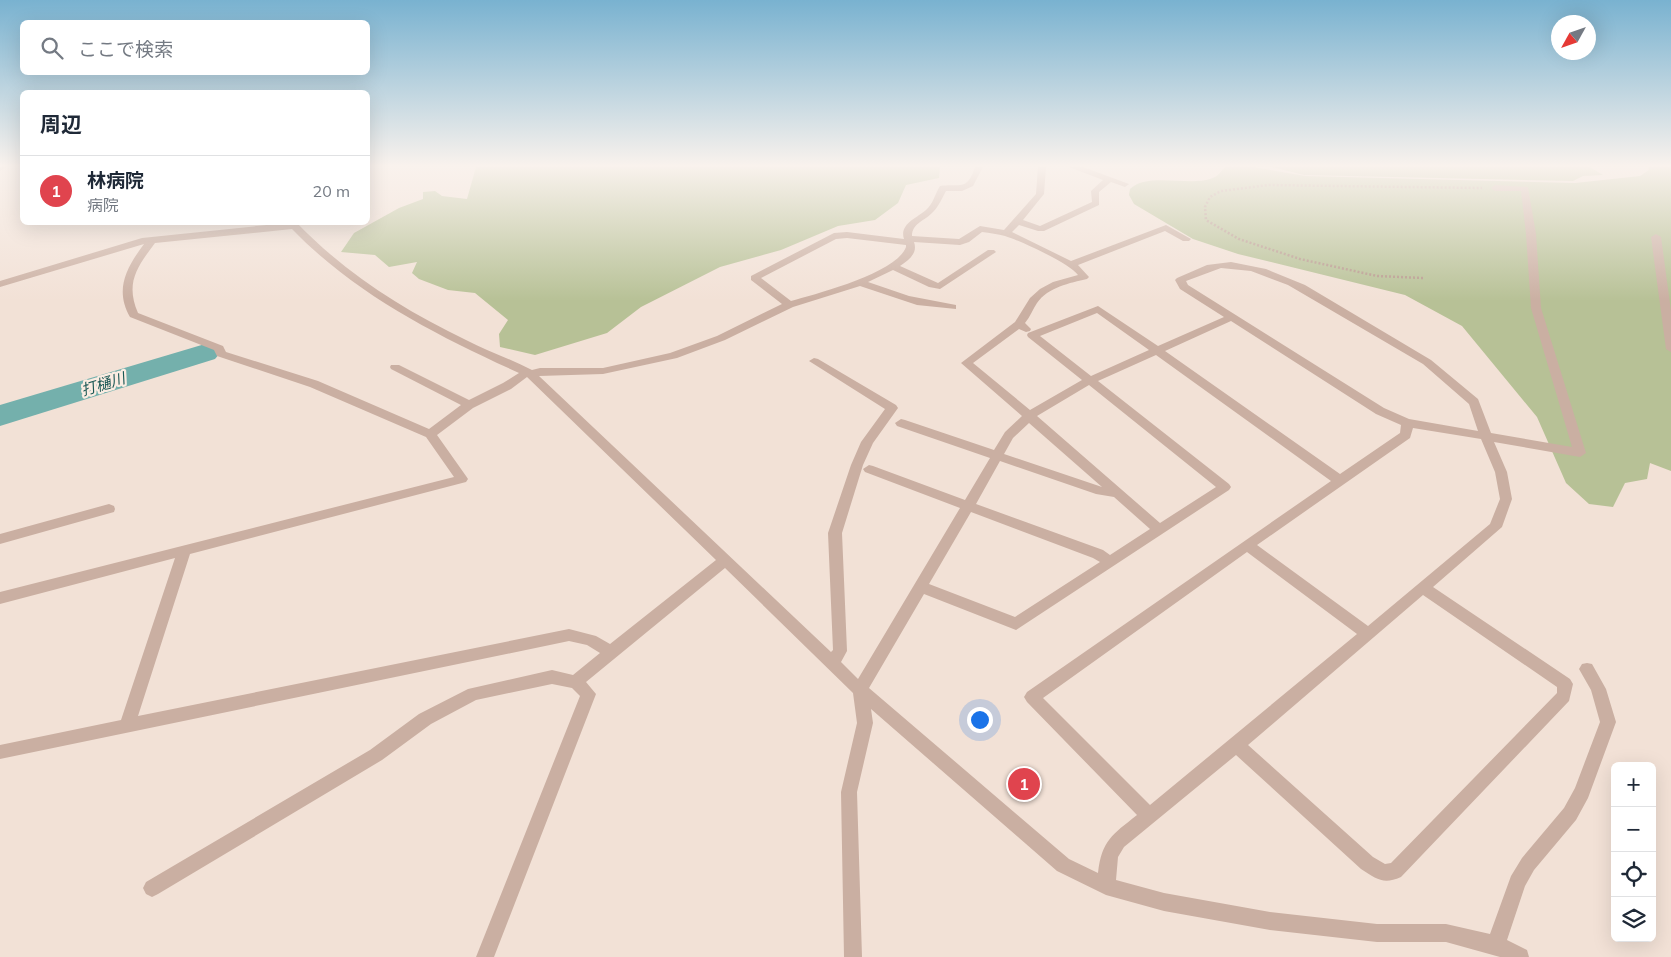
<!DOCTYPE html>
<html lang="ja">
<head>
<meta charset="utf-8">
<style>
  :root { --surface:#fff; --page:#f2f2f3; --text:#1f2937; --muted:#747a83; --line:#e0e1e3; --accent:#db2777 }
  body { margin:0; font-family:Mulish,"Noto Sans JP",sans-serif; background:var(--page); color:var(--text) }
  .controls { position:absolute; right:15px; bottom:15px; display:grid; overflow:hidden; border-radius:8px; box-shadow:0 5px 20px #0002 }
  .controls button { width:45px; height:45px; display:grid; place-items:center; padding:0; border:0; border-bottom:1px solid var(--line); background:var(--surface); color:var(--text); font:25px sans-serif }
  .compass { position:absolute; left:1551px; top:15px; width:45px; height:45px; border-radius:50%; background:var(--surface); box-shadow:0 5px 20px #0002; rotate:230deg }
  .you { position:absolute; left:979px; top:719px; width:18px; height:18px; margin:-12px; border:4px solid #fff; border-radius:50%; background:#1a73e8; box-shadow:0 0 0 8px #1a73e833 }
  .badge { display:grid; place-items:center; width:32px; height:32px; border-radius:50%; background:var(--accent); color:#fff; font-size:16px; font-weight:700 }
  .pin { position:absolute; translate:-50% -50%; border:2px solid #fff; box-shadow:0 1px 5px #0006 }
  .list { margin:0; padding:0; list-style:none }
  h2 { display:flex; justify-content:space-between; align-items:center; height:65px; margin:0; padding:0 20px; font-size:21px }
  h2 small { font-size:16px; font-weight:400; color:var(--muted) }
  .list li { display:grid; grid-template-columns:32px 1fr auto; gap:15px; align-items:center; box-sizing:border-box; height:70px; padding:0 20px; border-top:1px solid var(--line) }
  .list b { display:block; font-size:19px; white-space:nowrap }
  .list p { margin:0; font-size:16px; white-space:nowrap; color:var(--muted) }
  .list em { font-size:16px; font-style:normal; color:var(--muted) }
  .icon { flex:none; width:28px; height:28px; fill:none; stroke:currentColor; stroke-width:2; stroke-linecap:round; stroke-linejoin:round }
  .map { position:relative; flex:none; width:1671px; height:957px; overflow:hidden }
  .search { position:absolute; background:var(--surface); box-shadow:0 5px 20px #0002; left:20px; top:20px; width:350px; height:55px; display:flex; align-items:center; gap:12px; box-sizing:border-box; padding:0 18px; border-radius:8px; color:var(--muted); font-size:19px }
  .panel { position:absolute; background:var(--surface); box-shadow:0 5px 20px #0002; left:20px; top:90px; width:350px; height:135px; border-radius:8px }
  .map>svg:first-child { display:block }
</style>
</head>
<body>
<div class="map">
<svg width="1671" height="957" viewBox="0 0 1671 957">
  <rect width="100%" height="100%" fill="#f2e1d6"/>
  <path fill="#b7c196" d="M476,167H940L939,178L906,185L898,203L875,220L838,226L781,250L720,267L641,307L607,333L535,355L500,347L499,334L508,320L475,293L448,290L419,279L412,273L417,262L389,267L375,255L341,252L354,233L399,208L423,199V192L435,191L442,196L467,199Z
    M1225,167H1253L1306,176L1575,183L1640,176L1649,170L1648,167H1671V471L1650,463L1647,479L1625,483L1613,507L1589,504L1566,483L1537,417L1462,326L1405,295L1238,254L1193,239L1134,204L1129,195L1130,189C1146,172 1188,186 1210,179C1218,177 1220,172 1225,167Z
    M1272,167H1590L1603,175L1583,176L1573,181L1304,175Z"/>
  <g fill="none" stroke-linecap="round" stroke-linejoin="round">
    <path fill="#74b0ac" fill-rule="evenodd" d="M205,344L215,347L220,353L215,359L0,426V405Z"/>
    <path stroke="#b6998c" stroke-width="2.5" stroke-dasharray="2 2" stroke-linecap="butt" d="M1423,278L1377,276L1300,259L1239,239L1206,220L1205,207L1210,197L1221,191L1268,185L1482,188"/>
    <path fill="#caafa2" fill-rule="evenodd" d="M0,167H6L0,171Z
      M975,167H983L973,186L962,191H946C942,198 939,206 933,212C925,221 912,223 912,236L959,239L980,226L1004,230L1036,194L1038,167H1046L1044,194L1023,220L1040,226L1092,202L1091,191L1103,180L1069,167H1083L1129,184L1125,187L1111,182L1099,192V205L1044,231H1038L1019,225L1012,232L1071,261L1166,225L1191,239L1189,241H1183L1165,231L1078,265L1089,277L1087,279C1070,283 1048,287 1037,303C1033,309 1030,317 1025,323L1031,329L1030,331L1026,332L1019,329L973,363L1030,410L1082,380L1028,337L1027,335L1028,333L1098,306L1158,346L1224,317L1180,289L1175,280L1177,278L1207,265L1231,262L1266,269L1305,285L1431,360L1478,399L1491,433L1572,447L1531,308L1526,234L1521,191H1495L1491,188L1495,185L1528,187L1536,234L1541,308L1586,453L1580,457L1494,442L1507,472L1512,499L1502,527L1433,587L1570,679L1573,684L1569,701L1401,877C1383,885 1377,879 1361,869L1236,755L1124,847L1118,857L1116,880L1164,893L1270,912L1377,924H1446L1490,934L1511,876L1522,858L1564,808L1575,788L1600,722L1591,690L1579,669L1582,664L1587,663L1592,664L1606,689L1616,722L1588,798L1576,820L1534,870L1525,886L1507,940L1527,950L1529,957H1500L1446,942H1377L1270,930L1164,911L1106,895L1057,871L871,709L873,723L857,792L862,957H844L841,792L857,723L853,693L725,568L586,682L596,694L494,957H476L580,696L572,688L552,684L476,700L431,724L382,760L158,894L152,897L146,894L143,888L146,882L370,750L419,714L468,689L552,670L573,675L600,653L587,645L569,641L0,759V745L121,720L175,558L0,604V592L454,477L426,437L310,387L217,356L214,350L130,317C114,289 127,267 144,244L0,287V281L142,238L296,222C345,273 402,309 466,340C487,351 511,359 532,370L540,368H603L670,353L717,336L782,304L751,280V276L834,233L847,232L904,239C899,224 917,218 926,210C933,204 935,194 940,186C960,183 967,192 975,167ZM292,229C356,295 436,335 519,373L503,383L469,400L399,365H391L390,367L391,369L461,405L429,429L318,381L226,352L223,346L138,313C125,283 137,267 155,243ZM982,232C990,233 998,234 1005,236C1021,241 1069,263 1078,275L1053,282L1040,289L1030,298L1015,322L961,363L1022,416L1005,432L994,450L905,420L901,419L895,423L897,426L990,458L965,500L873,466L869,465L863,469L865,472L960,508L858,679L841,662L847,651L842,533L863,465L873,443L898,408L896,405L818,359L814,358L809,361L885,409L861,442L851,465L828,533L833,650L831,652L539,376L603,374L677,358L725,340L793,307L860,286L917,305L956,309V305L909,296L868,282L893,270L929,287L940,289L996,252L994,250H988L938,283L900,266C909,260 918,253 914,242L960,245L969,242ZM847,238L906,245V247C897,273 816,294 791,301L761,278L836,239ZM1221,268L1251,271L1288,285L1423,364L1469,404L1478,431L1409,419L1384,408L1188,285L1186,281ZM1097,313L1149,350L1091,376L1040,336ZM1231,321L1376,414L1401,425L1400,433L1340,474L1165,351ZM1156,355L1331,481L1027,692L1024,697L1027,702L1137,815C1112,835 1102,840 1098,873L1069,859L869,688L924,594L1016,630L1229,490L1231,487L1229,484L1098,381ZM527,377L716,560L610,644L596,636L569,629L138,716L190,554L466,482L468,479L466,476L437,435L473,408L511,389ZM1089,385L1216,487L1160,523L1037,416ZM1029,423L1102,487L1004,454L1013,438ZM1413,428L1481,439L1495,472L1500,499L1490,524L1368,626L1257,545L1410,438ZM1000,461L1096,494L1114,497L1150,529L1110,555L1103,550L976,504ZM971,512L1093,558L1100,562L1015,617L929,584ZM1247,552L1357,634L1150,805L1043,698ZM1423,595L1557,687V693L1391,863L1385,864L1373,857L1248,745Z
      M1656,234L1661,237L1671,311V352L1666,349L1651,237Z
      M109,504L114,506L115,509L114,512L0,544V534Z"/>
  </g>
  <linearGradient id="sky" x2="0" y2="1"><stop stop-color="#79b2d0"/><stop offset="0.55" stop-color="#f9f2ed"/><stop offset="1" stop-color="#f9f2ed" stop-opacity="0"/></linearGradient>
  <rect width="1671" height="301" fill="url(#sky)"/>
  <g text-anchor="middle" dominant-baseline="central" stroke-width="4.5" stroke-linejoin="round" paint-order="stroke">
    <g font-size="15" font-style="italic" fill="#195754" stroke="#faece2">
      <text transform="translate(103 384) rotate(-17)">打樋川</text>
    </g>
  </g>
</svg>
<div class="controls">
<button>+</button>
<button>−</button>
<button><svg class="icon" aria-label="locate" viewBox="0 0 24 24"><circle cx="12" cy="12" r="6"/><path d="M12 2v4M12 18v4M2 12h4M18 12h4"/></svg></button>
<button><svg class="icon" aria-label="layers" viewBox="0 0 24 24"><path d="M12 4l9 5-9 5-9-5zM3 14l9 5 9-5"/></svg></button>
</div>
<svg class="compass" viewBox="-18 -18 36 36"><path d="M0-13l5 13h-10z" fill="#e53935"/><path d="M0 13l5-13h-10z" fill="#747a83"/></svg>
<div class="you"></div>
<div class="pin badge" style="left:1024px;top:784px;background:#e0444e">1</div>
<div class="search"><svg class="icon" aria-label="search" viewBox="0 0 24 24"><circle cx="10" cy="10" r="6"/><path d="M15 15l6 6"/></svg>ここで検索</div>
<section class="panel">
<h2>周辺<small></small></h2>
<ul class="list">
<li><span class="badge" style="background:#e0444e">1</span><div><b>林病院</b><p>病院</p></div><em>20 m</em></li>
</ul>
</section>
</div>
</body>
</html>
